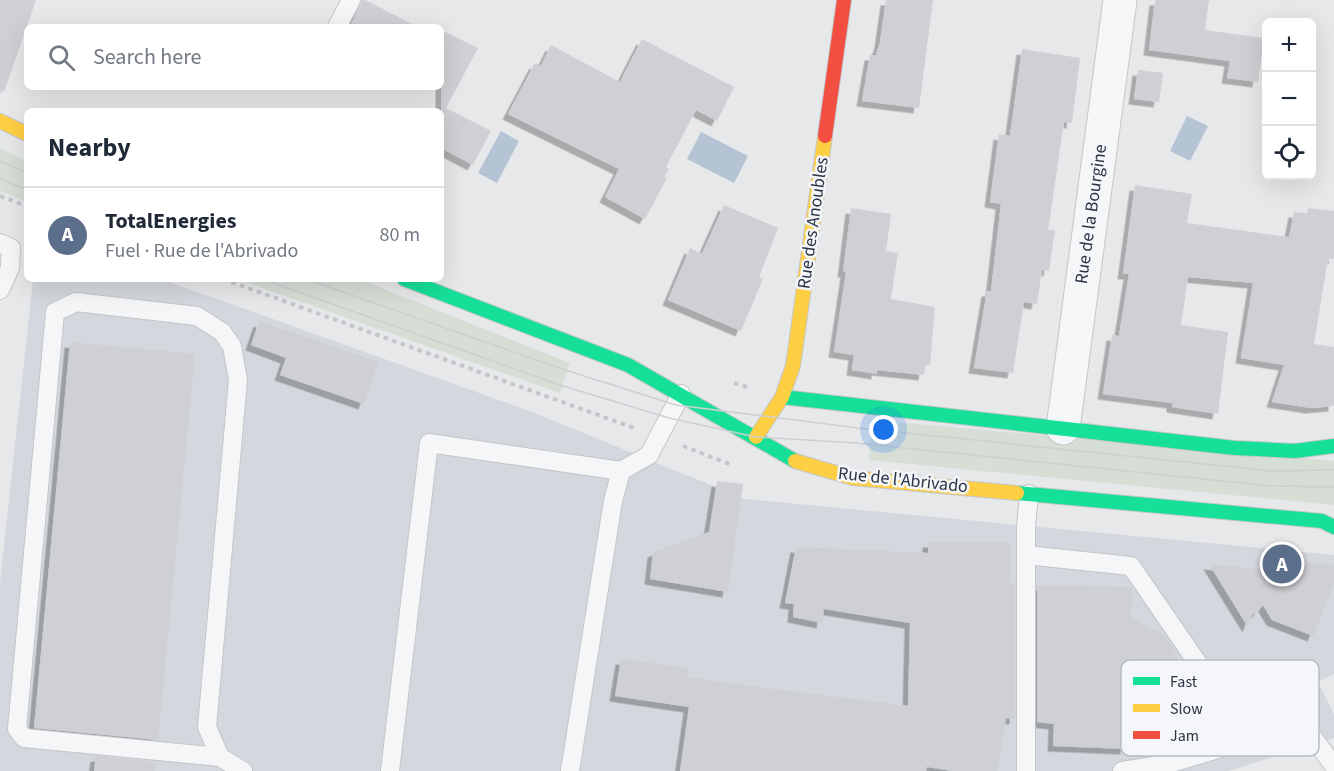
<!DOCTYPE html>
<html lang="en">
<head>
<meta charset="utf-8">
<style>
  :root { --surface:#fff; --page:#f6f6f7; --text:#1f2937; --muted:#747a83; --line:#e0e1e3; --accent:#6c737f }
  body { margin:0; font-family:"Source Sans 3",sans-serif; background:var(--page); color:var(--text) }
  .controls { position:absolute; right:18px; top:18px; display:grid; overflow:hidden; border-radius:9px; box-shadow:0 6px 24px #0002 }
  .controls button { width:54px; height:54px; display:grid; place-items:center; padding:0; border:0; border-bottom:2px solid var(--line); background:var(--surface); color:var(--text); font:30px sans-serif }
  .you { position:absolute; left:884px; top:430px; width:21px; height:21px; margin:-15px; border:4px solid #fff; border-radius:50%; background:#1a73e8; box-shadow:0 0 0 9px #1a73e833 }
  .badge { display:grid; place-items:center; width:39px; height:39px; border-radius:50%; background:var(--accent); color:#fff; font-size:20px; font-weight:700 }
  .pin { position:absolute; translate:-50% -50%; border:3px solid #fff; box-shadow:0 2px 6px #0006 }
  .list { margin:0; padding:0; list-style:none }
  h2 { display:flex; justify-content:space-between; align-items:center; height:78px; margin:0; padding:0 24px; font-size:26px }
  h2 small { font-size:20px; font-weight:400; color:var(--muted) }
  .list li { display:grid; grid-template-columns:39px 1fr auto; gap:18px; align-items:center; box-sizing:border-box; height:96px; padding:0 24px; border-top:2px solid var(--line) }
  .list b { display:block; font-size:22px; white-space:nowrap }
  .list p { margin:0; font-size:20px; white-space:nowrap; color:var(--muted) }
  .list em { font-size:20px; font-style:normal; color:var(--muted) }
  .icon { flex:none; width:33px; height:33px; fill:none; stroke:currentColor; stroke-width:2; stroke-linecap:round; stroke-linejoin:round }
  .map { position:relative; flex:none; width:1334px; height:771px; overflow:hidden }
  .search { position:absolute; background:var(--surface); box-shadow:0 6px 24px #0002; left:24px; top:24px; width:420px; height:66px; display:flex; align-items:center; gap:15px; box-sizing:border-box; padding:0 21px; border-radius:9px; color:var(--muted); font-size:22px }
  .panel { position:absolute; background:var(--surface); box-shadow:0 6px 24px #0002; left:24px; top:108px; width:420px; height:174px; border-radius:9px }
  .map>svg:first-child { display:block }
</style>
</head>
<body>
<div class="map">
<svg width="1334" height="771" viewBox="0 0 1334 771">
  <defs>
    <filter id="shadow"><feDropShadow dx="-5.5" dy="5.5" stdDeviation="0" flood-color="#0004"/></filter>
  </defs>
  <rect width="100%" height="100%" fill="#e6e8ea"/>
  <path fill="#d4d7dd" d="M33,279H161L527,410L745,499L1334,555V674L1318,682L1334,714V738L1228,771H0V583Z"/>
  <path fill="#d6ded6" d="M0,148L27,162V202L0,191Z
    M236,279H358L570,363L560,393Z
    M871,420L1334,461V505L869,460Z"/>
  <path fill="#b4c4d5" d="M1187,116L1208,126L1190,161L1170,151Z
    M501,131L519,141L497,183L478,173Z
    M701,132L748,156L734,183L687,159Z"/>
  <path fill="#ced0d3" filter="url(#shadow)" d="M0,0H36L4,92L0,91Z
    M362,0H365L418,27H350Z
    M886,0H933L919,108L862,101L870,55H876L880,42Z
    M1155,0H1209L1205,30L1264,38L1258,82L1227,78L1230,61L1149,50Z
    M441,30L478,48L446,108L491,131L473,165L441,148Z
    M642,39L734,87L717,121L696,110L666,167L669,169L664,177L667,178L645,219L605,197L619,169L508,114L535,63L541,66L551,45L620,82Z
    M1022,49L1080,58L1072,123L1064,122L1048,230H1055L1049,271L1042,270L1037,304L1024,302L1013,373L974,368L987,291H991L1001,204L990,202L999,134L1010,136Z
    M1138,70L1163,73L1159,102L1134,99Z
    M1135,185L1192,194L1187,223L1289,237L1294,212L1307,213L1308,208L1334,211V259L1328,258L1314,344L1334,347V406L1311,408L1272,402L1284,365L1241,358L1253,283L1188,277L1181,325L1228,332L1218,414L1172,407V403L1103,394L1112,335L1119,336L1129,274H1123Z
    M724,205L778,228L759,277L763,279L741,331L668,300L690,248L702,254Z
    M851,208L891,214L886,251L898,253L891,299L935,307L930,365H925L924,375L877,370V374L852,370L854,355L834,352L846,272H843Z
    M259,321L378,362L364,404L280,375L286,358L251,345Z
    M70,342L195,354L158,740L34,728Z
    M717,481L743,484L728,592L650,579L653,552L709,532Z
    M928,542L1011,543L1010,584H1015V719L1006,718L997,771H953L927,767L926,771H680L689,707L615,696L621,659L689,668L688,677L712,681L908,706L910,623L824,609L822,623L793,617L794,604L785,603L796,547L928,553Z
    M1304,562L1334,565V584L1313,636L1272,620L1263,605L1256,614L1253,613L1248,627L1209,564L1299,574Z
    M1037,585L1132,587L1131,618L1163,634L1173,647L1182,670H1188L1186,736L1126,735V749L1053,746L1054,724L1037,722Z
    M96,756L156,762L155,771H94Z"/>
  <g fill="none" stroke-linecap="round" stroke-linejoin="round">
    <defs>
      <path id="lane" d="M337,27L351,0
        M0,243L11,248L10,268L0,290
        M1026,555L1131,566L1199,665
        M220,757L24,738L17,729L55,312L76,302L197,316L222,332L232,346L238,380L207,727L220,757L243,771
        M390,771L429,443L621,471L649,455L681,394
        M570,771L613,501L621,471
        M1026,771V527L1029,494
        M1122,771L1168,764L1291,727L1314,739L1334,766"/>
      <path id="street" d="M1063,428L1120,0"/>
      <path id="fast" d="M404,279L628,365L795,461
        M782,397L1235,448L1295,451L1334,446
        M1017,493L1322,521L1334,527"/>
      <path id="slow" d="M0,121L27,134
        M756,437L782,397L793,366L825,136
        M795,461L853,478L1017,493"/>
      <path id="jam" d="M825,136L844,0"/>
    </defs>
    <use href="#lane" stroke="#c4c6c8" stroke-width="20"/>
    <use href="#street" stroke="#c4c6c8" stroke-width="35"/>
    <use href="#fast" stroke="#c4c6c8" stroke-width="16"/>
    <use href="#slow" stroke="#c4c6c8" stroke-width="16"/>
    <use href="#jam" stroke="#c4c6c8" stroke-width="16"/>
    <path stroke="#c5c6ca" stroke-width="4" stroke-dasharray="4.5 4.5" stroke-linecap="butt" d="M0,196L27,206
      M223,279L634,428
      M734,383L750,388
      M683,446L732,465"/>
    <use href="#lane" stroke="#f5f6f7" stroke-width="18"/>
    <use href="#street" stroke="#f5f6f7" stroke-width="33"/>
    <use href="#fast" stroke="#16e098" stroke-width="14"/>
    <use href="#slow" stroke="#ffcf43" stroke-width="14"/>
    <use href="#jam" stroke="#f24e42" stroke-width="14"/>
    <path stroke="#cecfd2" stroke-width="1.5" d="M0,161L27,173
      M0,179L27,190
      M262,279L563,386L669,418L756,437L856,443L1270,486L1334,487
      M306,279L565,370L676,405L858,428L1272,471L1334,470"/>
  </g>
  <g text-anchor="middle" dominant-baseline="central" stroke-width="5" stroke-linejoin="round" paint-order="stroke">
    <g font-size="18" fill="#2b3445" stroke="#f4f6f9">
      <text transform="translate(1091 214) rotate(-82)">Rue de la Bourgine</text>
      <text transform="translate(813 223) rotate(-82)">Rue des Anoubles</text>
      <text transform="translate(903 480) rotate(6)">Rue de l'Abrivado</text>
    </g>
  </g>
  <rect x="1121" y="660" width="198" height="96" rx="9" fill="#f4f6f9" stroke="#b8bcc3" stroke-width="1.5"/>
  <rect x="1133" y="677" width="27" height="8" fill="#16e098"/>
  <rect x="1133" y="704" width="27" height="8" fill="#ffcf43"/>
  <rect x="1133" y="731" width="27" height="8" fill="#f24e42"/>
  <g font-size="16" fill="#2b3445">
    <text x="1170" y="687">Fast</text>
    <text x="1170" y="714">Slow</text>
    <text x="1170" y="741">Jam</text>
  </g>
</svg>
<div class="controls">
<button>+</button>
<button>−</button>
<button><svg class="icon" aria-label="locate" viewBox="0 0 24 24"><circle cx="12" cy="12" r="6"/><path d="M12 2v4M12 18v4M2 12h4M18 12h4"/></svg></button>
</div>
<div class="you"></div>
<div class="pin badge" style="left:1282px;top:564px;background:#5c6f8a">A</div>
<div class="search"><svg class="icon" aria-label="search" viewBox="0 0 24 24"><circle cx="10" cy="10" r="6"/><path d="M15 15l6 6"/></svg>Search here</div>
<section class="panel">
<h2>Nearby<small></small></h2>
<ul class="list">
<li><span class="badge" style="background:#5c6f8a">A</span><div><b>TotalEnergies</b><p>Fuel · Rue de l'Abrivado</p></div><em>80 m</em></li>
</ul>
</section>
</div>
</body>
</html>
